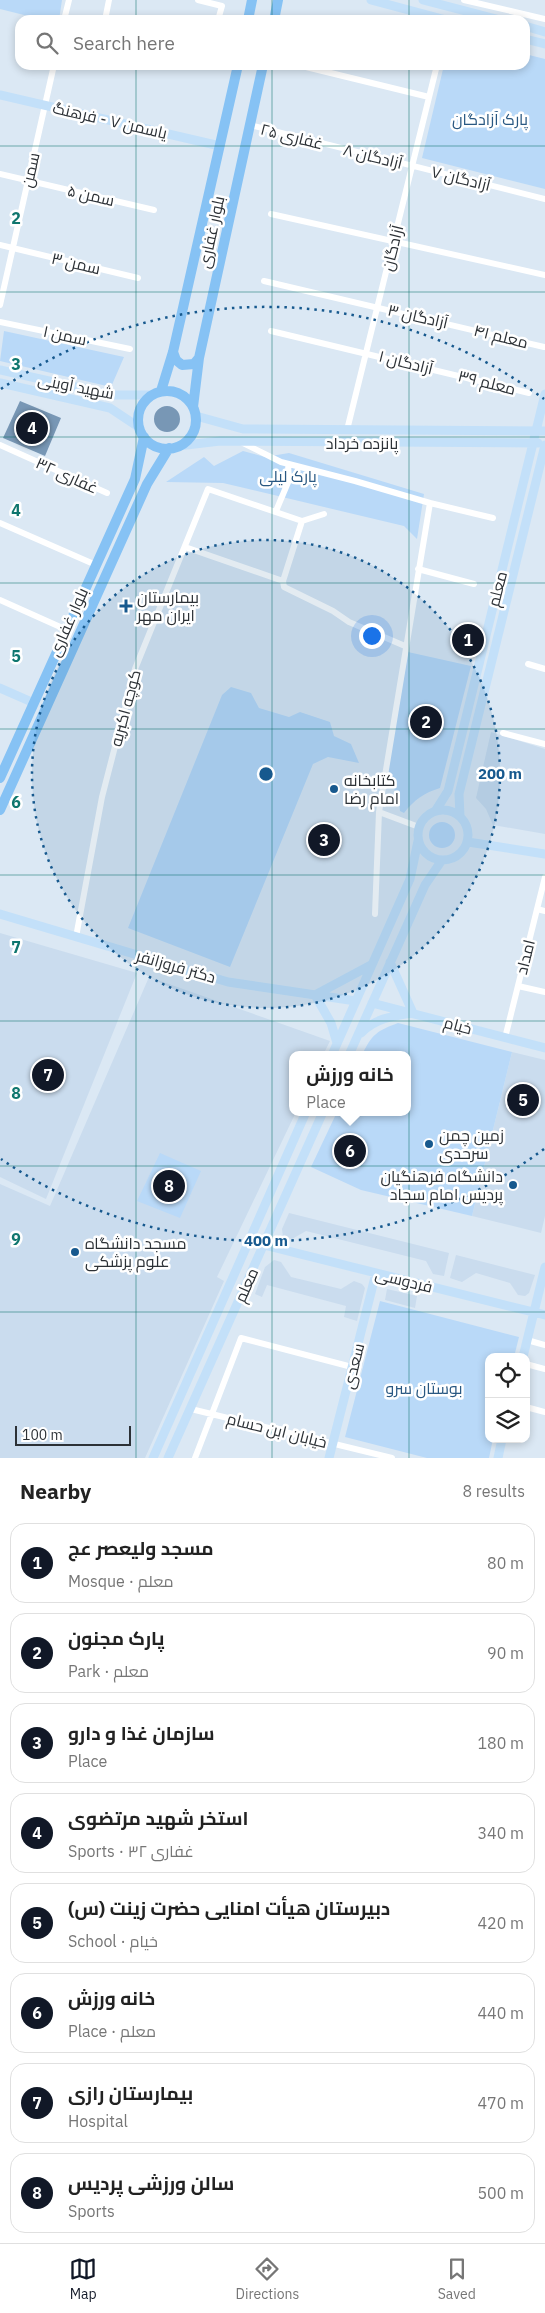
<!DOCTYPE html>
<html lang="en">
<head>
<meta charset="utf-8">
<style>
  :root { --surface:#fff; --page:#f2f2f2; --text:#222; --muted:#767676; --line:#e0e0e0; --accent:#111827 }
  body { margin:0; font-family:"IBM Plex Sans",Cairo,sans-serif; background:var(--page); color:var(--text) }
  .controls { position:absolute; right:15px; bottom:15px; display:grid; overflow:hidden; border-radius:10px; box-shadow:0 2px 8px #0003 }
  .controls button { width:45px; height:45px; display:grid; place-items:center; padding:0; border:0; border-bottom:1px solid var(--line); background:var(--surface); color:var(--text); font:25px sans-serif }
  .scale { position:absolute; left:15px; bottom:12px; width:116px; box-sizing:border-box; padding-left:5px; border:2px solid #2c3136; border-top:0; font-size:14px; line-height:18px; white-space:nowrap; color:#2c3136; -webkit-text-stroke:4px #fff; paint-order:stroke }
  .you { position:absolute; left:371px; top:635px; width:18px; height:18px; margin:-12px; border:4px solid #fff; border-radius:50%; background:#1a73e8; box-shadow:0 0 0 8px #1a73e833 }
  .badge { display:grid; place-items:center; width:32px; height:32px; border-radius:50%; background:var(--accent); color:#fff; font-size:16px; font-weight:700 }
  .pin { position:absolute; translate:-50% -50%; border:2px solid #fff; box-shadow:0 1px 5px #0006 }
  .popup { position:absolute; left:289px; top:1051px; width:122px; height:65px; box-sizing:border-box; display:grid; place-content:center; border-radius:10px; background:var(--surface); filter:drop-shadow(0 1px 4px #0005); font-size:16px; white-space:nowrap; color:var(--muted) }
  .popup b { font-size:19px; color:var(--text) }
  .popup::after { content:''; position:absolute; left:50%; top:100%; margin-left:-10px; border:10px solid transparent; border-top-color:var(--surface) }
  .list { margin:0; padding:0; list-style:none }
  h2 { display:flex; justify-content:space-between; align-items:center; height:65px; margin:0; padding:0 20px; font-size:21px }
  h2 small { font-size:16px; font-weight:400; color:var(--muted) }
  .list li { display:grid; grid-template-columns:32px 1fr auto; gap:15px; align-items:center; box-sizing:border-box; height:80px; margin:0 10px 10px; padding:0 10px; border:1px solid var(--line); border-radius:15px }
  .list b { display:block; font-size:19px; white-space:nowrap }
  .list p { margin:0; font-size:16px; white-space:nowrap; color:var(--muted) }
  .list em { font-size:16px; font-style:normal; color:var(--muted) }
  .icon { flex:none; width:28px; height:28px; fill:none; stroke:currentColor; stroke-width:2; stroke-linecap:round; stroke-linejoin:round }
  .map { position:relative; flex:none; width:545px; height:1458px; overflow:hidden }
  .search { position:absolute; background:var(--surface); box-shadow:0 2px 8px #0003; left:15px; right:15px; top:15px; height:55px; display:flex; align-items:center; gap:12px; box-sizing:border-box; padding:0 18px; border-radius:15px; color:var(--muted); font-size:19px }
  .sheet { height:785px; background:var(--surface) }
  nav { display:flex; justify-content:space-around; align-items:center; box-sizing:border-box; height:70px; border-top:1px solid var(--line); background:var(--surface); font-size:14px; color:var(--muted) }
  nav a { display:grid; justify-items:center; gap:2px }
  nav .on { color:var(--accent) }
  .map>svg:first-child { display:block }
</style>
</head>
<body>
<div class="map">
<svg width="545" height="1458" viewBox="0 0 545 1458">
  <rect width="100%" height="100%" fill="#dbe8f4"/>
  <path fill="#cadcee" d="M491,732L545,749V834L493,825L486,809L476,798Z
    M0,933L137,973L46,1199L0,1177Z
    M149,977L330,1041L323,1055H292V1112H296L217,1277L224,1281L145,1458H0V1184L50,1206Z
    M512,1052L545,1060V1216L541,1233L472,1216Z
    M289,1213L449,1253L444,1276L433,1274L426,1261L306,1231L292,1239L283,1237L282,1229Z
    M456,1255L535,1275L529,1293L525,1296L518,1295L510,1283L476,1273L462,1282L450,1278Z
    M274,1260L281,1262L291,1277L341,1289L354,1281L362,1284L365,1288L357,1321L344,1317L346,1306L267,1285L262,1297L255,1294L265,1267Z
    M387,1289L417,1296L415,1308L385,1300Z"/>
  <path fill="#b9d9f8" d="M0,0H62L59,20H44L0,9Z
    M525,54L545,59V189L422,158L444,65H525Z
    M4,331L124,357L111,387L0,361Z
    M243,451L265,457L289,453L424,494L417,539L404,526L223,483L166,482L204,457L214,466Z
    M408,652L471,666L440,788C424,793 415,799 404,813L400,811C399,797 396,789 386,778Z
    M231,687L251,693L259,708L289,717L300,712L330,722L334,736L351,744L359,763L328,757L313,764L230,967L128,928L222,695Z
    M429 835a13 13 0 1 1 26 0a13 13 0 1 1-26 0Z
    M398,1023L512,1052L472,1216L361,1190L311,1167L337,1112H408V1055H362C372,1034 377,1031 398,1023Z
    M160,1153L201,1171L180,1218L137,1201Z
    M380,1301L519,1337L514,1357H489V1439H493L489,1458H427L345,1437Z"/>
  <path fill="#7897b5" d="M20,401L61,418L45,456L3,438Z
    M154 419a13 13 0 1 1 26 0a13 13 0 1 1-26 0Z"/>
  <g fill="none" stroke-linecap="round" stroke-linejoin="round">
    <path stroke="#fff" stroke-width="6" d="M198,0L222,6L218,20
      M464,0L545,19
      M64,20L69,0
      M105,20L109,0
      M302,66L429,97
      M250,125L545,199
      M0,174L154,210
      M271,214L545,275
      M0,245L138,278
      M264,281L544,347
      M0,305L54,65
      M0,322L130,349
      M271,331L529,393
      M347,430L437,65
      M241,442L281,462L355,481L430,503L379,812L419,827
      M0,445L107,493
      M430,503L493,518
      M276,511L289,480L288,464
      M302,521L283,581L284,587L333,611L349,622L405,646
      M0,523L96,565
      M185,547L283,581
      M418,569L474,584
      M0,600L67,630
      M528,664L545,669
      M503,733L545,744
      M537,909L545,911
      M375,914L379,812
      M76,937L102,797L135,669L208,489L302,521L324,514
      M518,986L545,992
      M505,1038L545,877
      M527,1340L545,1345
      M526,1364L545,1369
      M526,1407L545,1412
      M191,1409L392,1458
      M195,1458L241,1338L352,1367"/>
    <path stroke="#c3e0f9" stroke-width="9" d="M371,0L446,20
      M423,0L500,20
      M525,26L545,32
      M525,39L545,44
      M0,95L220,146
      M0,370L111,395H152
      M0,383L110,408L140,428
      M196,416L243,429L545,431
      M178,446L220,441L538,443
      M0,688L34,703
      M418 835a25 25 0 1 1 50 0a25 25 0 1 1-50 0Z
      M436,810L448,791L545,394
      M460,816L459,794L545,445
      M468,842L545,854
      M0,914L228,982L356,1001
      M372,1003L545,1048
      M361,1033C376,1018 393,1016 413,1013L390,962
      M337,1043L331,1023L315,995L371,965
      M332,1055L410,879L418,841
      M349,1055L425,885L442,860
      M264,1245L545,1315
      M523,1357L545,1267
      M153,1458L306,1112
      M168,1458L323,1112
      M329,1458L376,1273
      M498,1458L502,1439"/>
    <path stroke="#86c2f4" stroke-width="10" d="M248,20L252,0
      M274,20L278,0
      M173,352L176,360L182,365L194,364L199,358
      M161,391L173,352L238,65
      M138 420a29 29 0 1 1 58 0a29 29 0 1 1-58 0Z
      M193,407L199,358L263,65
      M0,778L135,479L144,437
      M0,810L147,484L169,448"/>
  </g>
  <path fill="none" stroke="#0f766e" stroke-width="1" stroke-opacity="0.55" d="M136,0V20M272,0V20M409,0V20M136,65V1458M272,65V1458M409,65V1458M0,146H545M0,292H545M0,437H545M0,583H545M0,729H545M0,875H545M0,1021H545M0,1166H545M0,1312H545"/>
  <circle cx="266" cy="774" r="234" fill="#17598e" fill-opacity=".12"/>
  <g fill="none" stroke="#17598e" stroke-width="2.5" stroke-dasharray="2.5 5">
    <circle cx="266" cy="774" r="234"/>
    <path d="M544 1149A467 467 0 0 1 1 1159M1 389A467 467 0 0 1 544 399"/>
  </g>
  <g fill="#17598e" stroke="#fff" stroke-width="2">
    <path d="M123.5 598.5h5v5h5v5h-5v5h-5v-5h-5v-5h5z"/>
    <circle cx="334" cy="789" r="5"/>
    <circle cx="429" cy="1144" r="5"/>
    <circle cx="513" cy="1185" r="5"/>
    <circle cx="75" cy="1252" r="5"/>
  </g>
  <g text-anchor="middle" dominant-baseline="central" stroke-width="5" stroke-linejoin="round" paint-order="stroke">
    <g font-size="16" fill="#295882" stroke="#fff">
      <text x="490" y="119">پارک آزادگان</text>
      <text x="288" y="476">پارک لیلی</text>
      <text x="424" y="1388">بوستان سرو</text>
    </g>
    <g font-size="16" fill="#2c3136" stroke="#fff">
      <text transform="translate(110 120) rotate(13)">یاسمن ۷ - فرهنگ</text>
      <text transform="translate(292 136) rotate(14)">غفاری ۲۵</text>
      <text transform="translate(373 156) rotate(14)">آزادگان ۸</text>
      <text transform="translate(30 170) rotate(-77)">سمن</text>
      <text transform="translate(461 178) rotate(14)">آزادگان ۷</text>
      <text transform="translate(91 195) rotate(13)">سمن ۵</text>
      <text transform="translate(211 232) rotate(-78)">بلوار غفاری</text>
      <text transform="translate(392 248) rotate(-76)">آزادگان</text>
      <text transform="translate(76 263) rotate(13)">سمن ۳</text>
      <text transform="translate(418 316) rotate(13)">آزادگان ۳</text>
      <text transform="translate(65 335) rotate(12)">سمن ۱</text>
      <text transform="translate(501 336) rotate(14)">معلم ۴۱</text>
      <text transform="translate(406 362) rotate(14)">آزادگان ۱</text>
      <text transform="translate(487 382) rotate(14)">معلم ۳۹</text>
      <text transform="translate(76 386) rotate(11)">شهید آوینی</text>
      <text x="362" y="443">پانزده خرداد</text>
      <text transform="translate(67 475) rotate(24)">غفاری ۳۲</text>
      <text transform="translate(497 589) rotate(-76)">معلم</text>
      <text transform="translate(68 622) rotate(-66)">بلوار غفاری</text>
      <text transform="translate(125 708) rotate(-75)">کوچه اکبریه</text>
      <text transform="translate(525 957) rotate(-76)">امداد</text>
      <text transform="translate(176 966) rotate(16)">دکتر فروزانفر</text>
      <text transform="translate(458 1025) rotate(15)">خیام</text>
      <text transform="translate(404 1280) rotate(14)">فردوسی</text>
      <text transform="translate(246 1285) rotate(-66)">معلم</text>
      <text transform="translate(353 1366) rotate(-76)">سعدی</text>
      <text transform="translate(277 1430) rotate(14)">خیابان ابن حسام</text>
    </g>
    <g font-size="16" fill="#2c3136" stroke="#fff" text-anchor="start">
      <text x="137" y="597">بیمارستان<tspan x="137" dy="18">ایران مهر</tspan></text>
      <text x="344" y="780">کتابخانه<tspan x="344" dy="18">امام رضا</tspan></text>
      <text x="439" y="1135">زمین چمن<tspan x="439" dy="18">سرحدی</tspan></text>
      <text x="503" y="1176" text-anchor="end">دانشگاه فرهنگیان<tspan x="503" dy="18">پردیس امام سجاد</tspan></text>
      <text x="85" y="1243">مسجد دانشگاه<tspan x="85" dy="18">علوم پزشکی</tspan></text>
    </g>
  </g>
  <g font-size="16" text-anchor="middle" font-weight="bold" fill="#0f766e" stroke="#fff" stroke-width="5" stroke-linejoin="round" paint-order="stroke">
    <text x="16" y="224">2</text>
    <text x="16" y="370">3</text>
    <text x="16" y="516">4</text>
    <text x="16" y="662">5</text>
    <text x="16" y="808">6</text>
    <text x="16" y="953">7</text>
    <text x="16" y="1099">8</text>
    <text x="16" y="1245">9</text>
  </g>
  <circle cx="266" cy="774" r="8" fill="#17598e" stroke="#fff" stroke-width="2.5"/>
  <g font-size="15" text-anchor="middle" font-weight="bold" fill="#17598e" stroke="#fff" stroke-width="5" stroke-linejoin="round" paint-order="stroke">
    <text x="500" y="779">200 m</text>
    <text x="266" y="1246">400 m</text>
  </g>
</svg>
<div class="controls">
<button><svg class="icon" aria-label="locate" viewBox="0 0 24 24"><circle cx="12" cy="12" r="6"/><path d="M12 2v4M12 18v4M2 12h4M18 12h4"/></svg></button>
<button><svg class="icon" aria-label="layers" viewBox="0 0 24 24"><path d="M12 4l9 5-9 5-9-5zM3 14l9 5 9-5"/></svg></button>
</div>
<div class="scale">100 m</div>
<div class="you"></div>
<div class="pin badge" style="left:468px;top:640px">1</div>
<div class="pin badge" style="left:426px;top:722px">2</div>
<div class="pin badge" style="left:324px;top:840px">3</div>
<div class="pin badge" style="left:32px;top:428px">4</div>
<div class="pin badge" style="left:523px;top:1100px">5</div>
<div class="pin badge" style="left:350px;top:1151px">6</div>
<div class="popup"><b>خانه ورزش</b>Place</div>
<div class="pin badge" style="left:48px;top:1075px">7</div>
<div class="pin badge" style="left:169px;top:1186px">8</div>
<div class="search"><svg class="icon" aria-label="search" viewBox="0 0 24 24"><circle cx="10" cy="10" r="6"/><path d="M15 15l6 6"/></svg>Search here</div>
</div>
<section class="sheet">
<h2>Nearby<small>8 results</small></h2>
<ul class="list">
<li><span class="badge">1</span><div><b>مسجد ولیعصر عج</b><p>Mosque · معلم</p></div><em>80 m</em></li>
<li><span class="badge">2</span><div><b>پارک مجنون</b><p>Park · معلم</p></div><em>90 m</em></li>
<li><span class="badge">3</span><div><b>سازمان غذا و دارو</b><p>Place</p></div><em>180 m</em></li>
<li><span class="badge">4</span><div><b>استخر شهید مرتضوی</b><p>Sports · غفاری ۳۲</p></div><em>340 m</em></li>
<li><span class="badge">5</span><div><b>دبیرستان هیأت امنایی حضرت زینت (س)</b><p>School · خیام</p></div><em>420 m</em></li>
<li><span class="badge">6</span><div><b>خانه ورزش</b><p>Place · معلم</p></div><em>440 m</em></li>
<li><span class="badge">7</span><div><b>بیمارستان رازی</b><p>Hospital</p></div><em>470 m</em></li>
<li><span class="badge">8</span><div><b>سالن ورزشی پردیس</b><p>Sports</p></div><em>500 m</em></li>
</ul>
</section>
<nav>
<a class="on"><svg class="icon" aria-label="map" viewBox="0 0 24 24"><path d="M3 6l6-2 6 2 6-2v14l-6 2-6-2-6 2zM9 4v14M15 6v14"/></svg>Map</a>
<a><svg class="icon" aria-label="directions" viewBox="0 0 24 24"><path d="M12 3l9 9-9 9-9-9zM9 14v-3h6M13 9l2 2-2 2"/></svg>Directions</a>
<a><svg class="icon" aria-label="saved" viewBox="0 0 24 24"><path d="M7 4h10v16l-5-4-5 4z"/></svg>Saved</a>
</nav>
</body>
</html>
